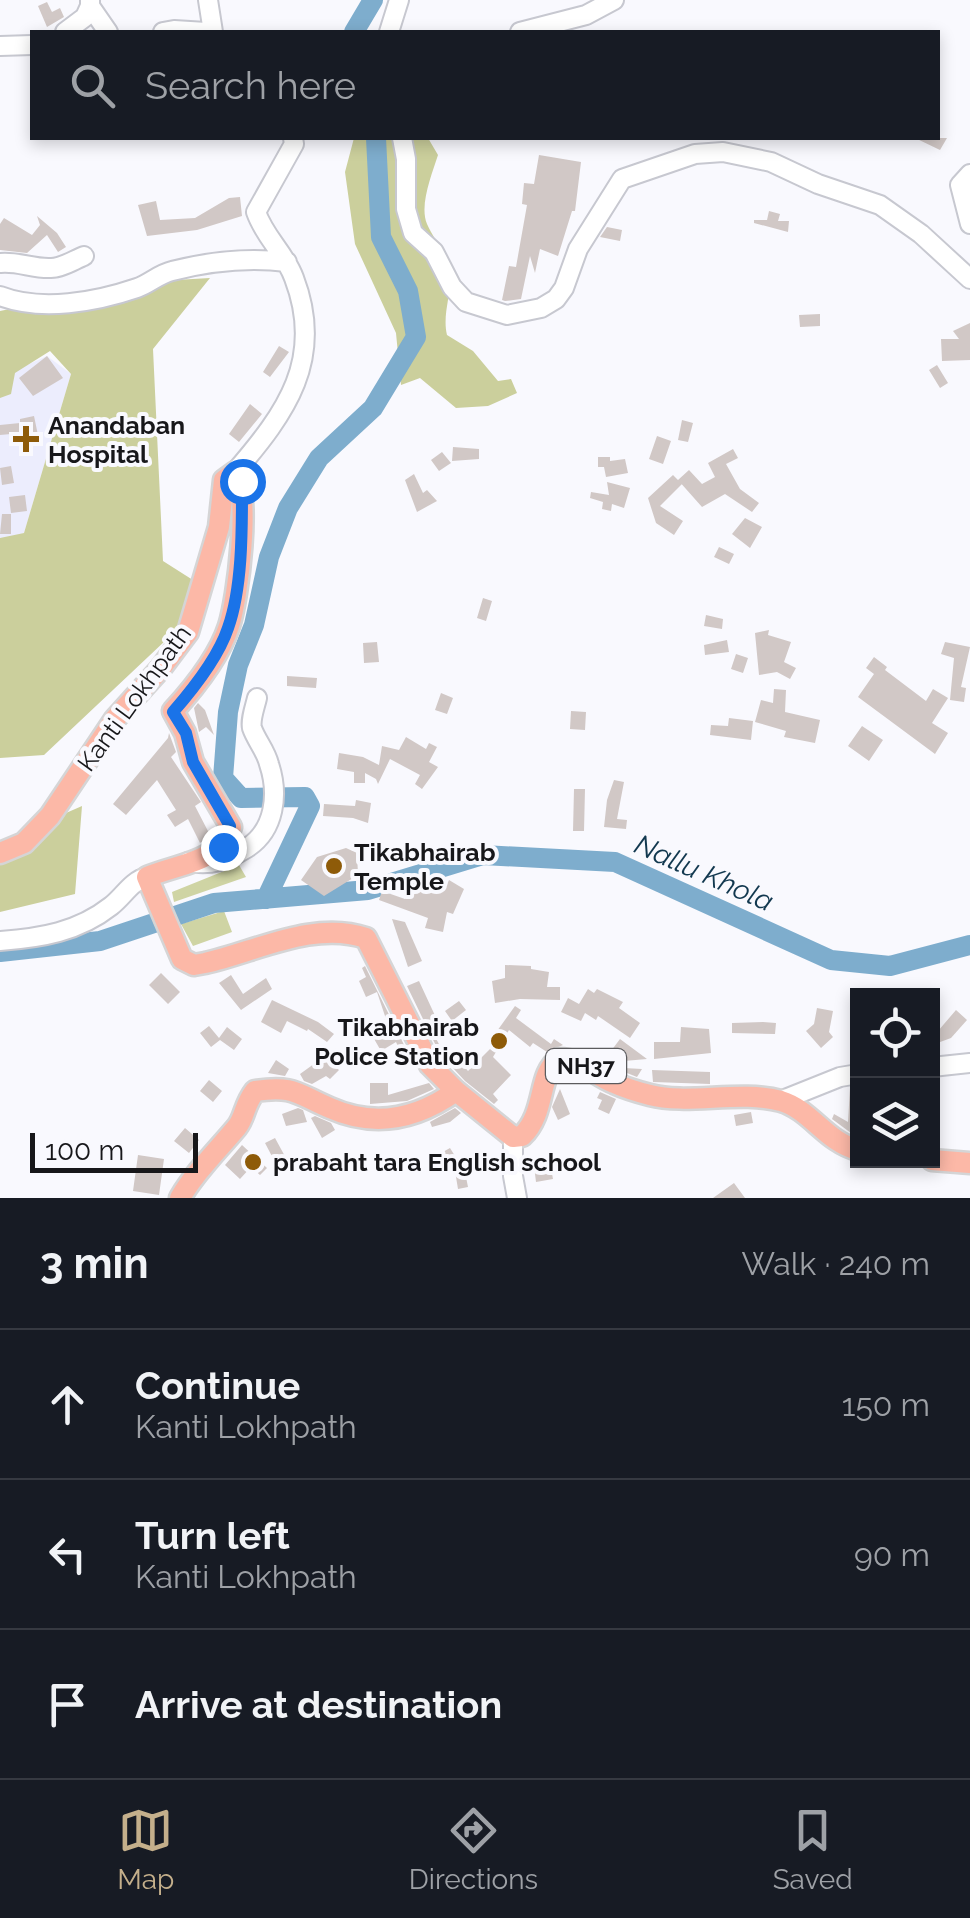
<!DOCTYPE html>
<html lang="en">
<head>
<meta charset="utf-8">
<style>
  :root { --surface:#171b24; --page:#242831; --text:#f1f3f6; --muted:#9ea1a6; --line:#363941; --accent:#c4af8b }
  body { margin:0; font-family:Raleway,sans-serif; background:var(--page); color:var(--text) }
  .controls { position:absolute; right:30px; bottom:30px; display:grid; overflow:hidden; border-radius:0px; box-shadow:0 5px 15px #0003 }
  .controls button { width:90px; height:90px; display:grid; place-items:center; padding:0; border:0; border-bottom:2px solid var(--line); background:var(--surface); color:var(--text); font:50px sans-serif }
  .scale { position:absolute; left:30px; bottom:25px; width:168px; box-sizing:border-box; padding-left:10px; border:5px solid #17171a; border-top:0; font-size:28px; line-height:35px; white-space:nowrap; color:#17171a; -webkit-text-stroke:8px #f9f9fe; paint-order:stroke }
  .stop { position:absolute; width:30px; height:30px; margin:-22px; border:8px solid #1a73e8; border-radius:50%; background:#fff }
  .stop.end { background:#1a73e8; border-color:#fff; box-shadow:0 2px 10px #0008 }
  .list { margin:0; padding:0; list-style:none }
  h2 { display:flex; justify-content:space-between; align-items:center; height:130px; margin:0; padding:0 40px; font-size:42px }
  h2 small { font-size:32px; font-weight:400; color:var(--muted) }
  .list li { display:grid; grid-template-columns:65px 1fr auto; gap:30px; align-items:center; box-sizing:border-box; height:150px; padding:0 40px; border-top:2px solid var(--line) }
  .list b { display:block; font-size:38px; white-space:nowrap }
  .list p { margin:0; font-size:32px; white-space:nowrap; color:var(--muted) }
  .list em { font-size:32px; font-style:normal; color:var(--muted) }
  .icon { flex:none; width:55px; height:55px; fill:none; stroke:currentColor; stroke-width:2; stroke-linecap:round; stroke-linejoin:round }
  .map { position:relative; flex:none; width:970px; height:1198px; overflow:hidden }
  .search { position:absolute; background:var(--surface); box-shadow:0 5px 15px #0003; left:30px; right:30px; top:30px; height:110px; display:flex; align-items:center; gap:25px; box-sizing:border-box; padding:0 35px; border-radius:0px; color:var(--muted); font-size:38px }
  .sheet { height:580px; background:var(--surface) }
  nav { display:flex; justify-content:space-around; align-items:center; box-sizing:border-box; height:140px; border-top:2px solid var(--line); background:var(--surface); font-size:28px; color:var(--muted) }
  nav a { display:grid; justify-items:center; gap:5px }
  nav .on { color:var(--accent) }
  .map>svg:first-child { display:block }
</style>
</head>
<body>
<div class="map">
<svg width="970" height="1198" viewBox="0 0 970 1198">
  <rect width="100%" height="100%" fill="#f9f9fe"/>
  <path fill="#ecedfd" d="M47,356L71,374L24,533L0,544V377Z"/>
  <path fill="#cfd4a4" d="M239,865L246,877L174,902L172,892Z
    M224,911L232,932L193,946L181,924Z"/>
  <path fill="#cbcf9c" d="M354,138H428L438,155C432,174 419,205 427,224C434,240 448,255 450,273C452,294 442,314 447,335L473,351L498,381L511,379L517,393L488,406L456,408L420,378L401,385L396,333L355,244L345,172Z
    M210,278L153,349L163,561L196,582L183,624L44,755L0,758V538L24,533L71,374L50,351L15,373L11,394L0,398V311L141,282Z
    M82,806L75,894L0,912V847L52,828L66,813Z"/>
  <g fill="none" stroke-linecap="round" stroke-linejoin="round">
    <path stroke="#7eadcd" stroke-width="20" d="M354,32L373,0
      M266,899L310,806L305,797L241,798L223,778L228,712L238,665L254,625L269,557L288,508L319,458L373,408L416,337L408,291L381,237L376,138
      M0,952L100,941L214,903L368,890L483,855L615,862L831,960L890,966L970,945"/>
  </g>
  <path fill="#d1c8c6" d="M47,2L52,12L60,8L64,17L47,27L38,6Z
    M915,138H947L940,150Z
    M539,155L581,162L575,211H572L558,256L540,249L535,273L530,256L521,299L505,301L502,300L509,266L516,267L527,205L522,204L524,183L534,184Z
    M240,197L242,216L197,230L147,236L138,205L156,201L160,220L195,218L229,198Z
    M769,211L780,214L778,221H789L788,232L754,223V220H767Z
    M37,216L57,233L66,247L58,252L47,235L27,253L0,250V224L4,218L32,235L40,225Z
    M607,227L622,230L620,241L600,237Z
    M820,314V326L800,327L799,315Z
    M970,323V360L942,361L941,339H959L953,331Z
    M279,346L289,352L270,377L263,372Z
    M47,356L63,378L33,396L19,378Z
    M937,365L948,383L940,388L929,370Z
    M250,404L262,414L239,442L229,434Z
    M34,416L39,440L24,443L22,433L0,435V425L20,423V419Z
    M682,420L693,423L688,442L678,440Z
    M657,436L671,441L663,464L649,459Z
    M453,447L479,449V459L452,461Z
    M733,449L738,458L726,464L740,489L759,503L752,512L725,494L702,507L678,480L689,470L702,484L715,477L708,463Z
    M442,452L451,463L439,471L431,460Z
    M598,457H610V461L625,459L628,473L606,477L604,467H598Z
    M11,466L14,483L2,485L0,468Z
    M414,474L423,493L427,490L437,501L417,512L405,480Z
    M673,475L682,484L660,506L683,521L674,535L656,523L648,498Z
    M607,482L630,488L624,508L612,504L611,511L602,509L603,502L590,498L591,492L609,495Z
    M25,495L27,511L11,513L9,497Z
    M2,514H11V534H0Z
    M745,518L762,527L750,548L732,534Z
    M719,547L734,554L729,564L714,557Z
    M483,598L492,601L486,621L477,618Z
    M706,615L723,619L722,629L704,626Z
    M769,630L768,635L791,642L784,662L796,668L790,679L777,672L759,675L755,633Z
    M727,640L729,652L705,655L704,645Z
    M377,642L379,662L364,663L363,643Z
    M945,642L970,647L961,687L966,688L964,702L950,700L954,658L941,654Z
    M736,654L748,658L743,673L731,669Z
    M874,657L887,667L885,670L926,701L933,689L948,698L932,723L948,733L935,754L858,697L874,674L866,668Z
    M287,676L317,678L316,688L287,686Z
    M774,689L786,690L785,712L820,720L815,743L784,737L786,731L755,722L761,700L773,703Z
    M441,693L453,698L447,714L435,710Z
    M198,703L205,710L214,735L206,727L199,732L194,708Z
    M571,711L586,712L585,730L570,729Z
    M729,718L753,721L751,740L710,735L711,725L728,726Z
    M862,726L883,740L869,761L848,746Z
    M169,733L176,752L171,757L201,802L195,806L210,835L200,843L188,819L175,827L167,815L176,810L157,780L126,815L113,804L168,738Z
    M406,737L426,749L429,743L437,747L429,762L438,767L422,789L415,784L420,775L390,759L378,784L376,779L365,773V783H354V772L337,769L339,753L363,757L379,765L382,746L399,750Z
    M614,780L624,782L617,819L627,820L626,829L604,827L607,800Z
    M574,789H585L584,831H573Z
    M356,800L371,803L368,823L353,818L323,816L324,804L355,806Z
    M346,848L357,853L358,875L324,896L301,880L317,857Z
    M418,880L444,891L449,880L464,889L453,914L447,912L443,932L425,928L428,918L379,900L382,891L405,899L406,895L411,897Z
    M392,919L405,922L422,961L408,967Z
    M505,965L531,966V969L549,972L547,987H560V1000L520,999L495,1003L492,981L505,978Z
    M365,966L412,1061L406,1064L396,1042L381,1051L369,1030L386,1019L377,992L366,997L359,981L366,977L362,968Z
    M161,973L180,992L168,1004L149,985Z
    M231,975L243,994L266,978L272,989L241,1010L219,983Z
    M419,981L438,1022L430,1027L441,1048L438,1050L407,986Z
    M588,989L594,993L597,989L623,1002L619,1008L640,1023L630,1038L598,1016L596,1020L585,1013L581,1021L561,1012L568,998L579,1004Z
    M272,1000L318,1022L334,1034L327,1042L308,1029L307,1031L287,1021L281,1033L261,1022Z
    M459,1001L466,1010L452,1021L445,1011Z
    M515,1006L521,1010L516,1018L551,1044L554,1039L563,1045L547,1052L533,1043L530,1047L509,1030L493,1057L511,1075L493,1094L498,1100L494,1104L465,1081L439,1053L446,1050L455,1068L462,1064L468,1071L497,1042L492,1038Z
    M817,1008L833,1011L829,1032L833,1037L821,1048L806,1031L814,1024Z
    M956,1010L967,1020L951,1038L932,1045V1038Z
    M763,1022L776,1023L775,1034L732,1033V1023Z
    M209,1026L219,1038L227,1027L242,1039L234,1050L220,1040L211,1047L200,1033Z
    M681,1027L709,1029L711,1053L654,1059V1042H680Z
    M620,1039L647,1059L624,1061V1068L642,1069L637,1077L622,1071L605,1059Z
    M325,1056L339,1070L330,1079L326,1076L312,1084L304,1081L300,1074Z
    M276,1060L289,1069L285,1076L268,1073Z
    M652,1070L710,1072V1084L653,1082Z
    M209,1080L222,1091L213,1102L200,1091Z
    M370,1083H388V1095L429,1083L434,1089L407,1101L370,1104Z
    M858,1087V1132L851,1133L832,1119L834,1114L848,1122L850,1088Z
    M560,1089L570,1114L558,1120L552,1107Z
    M600,1092L616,1099L609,1114L598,1109L602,1100L597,1098Z
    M298,1108L303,1110L307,1122L286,1126L282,1114Z
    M455,1108L461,1113L450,1122L432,1127L430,1122Z
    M751,1112L753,1123L736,1126L734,1115Z
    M315,1116L331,1123L335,1130L322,1138L311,1118Z
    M185,1128L199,1140L189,1153L174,1141Z
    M275,1138L287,1160L280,1164H276L265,1143Z
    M242,1145L267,1168L260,1175L251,1167L240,1179L225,1165Z
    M450,1148L465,1172L468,1187L458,1189L454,1165L450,1167L441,1153Z
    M138,1155L164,1159L159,1195L133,1191Z
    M550,1163L553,1179L536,1182L534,1166Z
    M734,1183L745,1198H713Z"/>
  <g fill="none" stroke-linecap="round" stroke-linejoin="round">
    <defs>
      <path id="minor" d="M90,0V6L108,32
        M208,0L213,32
        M65,32L85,17L90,6
        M163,32L174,30L206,32
        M389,32L399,0
        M520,32L586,15L614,0
        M0,46L32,45
        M402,138L406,159V209L413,233L434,252L452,287L466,302L507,315L541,308L556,299L564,288L578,249L622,179L695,154L723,152L771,162L818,184L880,205L921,234L970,279
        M970,174L960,185L970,224
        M0,263C18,261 33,269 51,268C62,268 74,260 84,256
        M0,296C41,312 96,302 137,288C149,284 159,274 172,271C211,261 247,257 287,262
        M235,472C286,413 325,359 294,278C285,253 265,238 256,212L294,144L293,138
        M188,862C212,866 226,861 247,848C275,830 279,794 269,764C266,751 256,740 252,728C250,720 255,707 257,698
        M0,941C41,938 78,932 111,906C124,896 131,881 147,877
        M932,1067L970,1063
        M780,1101L840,1077L858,1074
        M513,1137V1176L517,1198"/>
      <path id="major" d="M0,853L24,843L50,816L115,719L161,668L188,632L219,527L224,480L235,472C251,494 238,598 229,626C219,657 194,688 173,711L185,733L193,762L231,827C218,863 181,863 147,877L182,959L194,965L205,963C255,952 314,920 366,938L430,1065L456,1091L513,1137L522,1136C547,1112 537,1074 559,1059C581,1059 594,1075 614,1083C625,1088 638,1092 650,1095C687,1105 741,1090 781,1101C811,1110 826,1142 858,1150
        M932,1160L970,1163
        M180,1198C196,1171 217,1151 237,1127C245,1117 244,1105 255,1091C294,1085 297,1094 330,1108C375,1128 417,1119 456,1091"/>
    </defs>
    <use href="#minor" stroke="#c7c8d0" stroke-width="22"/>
    <use href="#major" stroke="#d5d5d6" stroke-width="25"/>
    <use href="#minor" stroke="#fff" stroke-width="18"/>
    <use href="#major" stroke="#fcb8a7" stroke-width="20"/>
  </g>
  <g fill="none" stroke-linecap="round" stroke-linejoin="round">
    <path stroke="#1a73e8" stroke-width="12" d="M223,847L230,826L193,762L186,733L173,712C194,688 218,658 228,628C243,586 242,525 242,481"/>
  </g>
  <g fill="#8e5b09" stroke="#f9f9fe" stroke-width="4">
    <path d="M21 424h10v10h10v10h-10v10h-10v-10h-10v-10h10z"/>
    <circle cx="334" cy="866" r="10"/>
    <circle cx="499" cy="1041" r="10"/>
    <circle cx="253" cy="1162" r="10"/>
  </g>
  <g text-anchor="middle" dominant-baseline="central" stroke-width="8" stroke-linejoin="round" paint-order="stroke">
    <rect fill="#f9f9fe" stroke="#5b5b5e" stroke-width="2.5" x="546" y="1049" width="80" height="34" rx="8"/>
    <g font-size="22" font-weight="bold" fill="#17171a">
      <text x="586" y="1066">NH37</text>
    </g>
    <g font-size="25" font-weight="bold" fill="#17171a" stroke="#f9f9fe" text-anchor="start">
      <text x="48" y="425">Anandaban<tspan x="48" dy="29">Hospital</tspan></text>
      <text x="354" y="852">Tikabhairab<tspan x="354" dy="29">Temple</tspan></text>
      <text x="479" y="1027" text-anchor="end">Tikabhairab<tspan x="479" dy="29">Police Station</tspan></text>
      <text x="273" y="1162">prabaht tara English school</text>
    </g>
    <g font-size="25" fill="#17171a" stroke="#f9f9fe">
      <text transform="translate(134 698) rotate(-54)">Kanti Lokhpath</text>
    </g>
    <g font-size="28" font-style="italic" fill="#12384f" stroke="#f9f9fe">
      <text transform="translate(704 873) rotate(24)">Nallu Khola</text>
    </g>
  </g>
</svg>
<div class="controls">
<button><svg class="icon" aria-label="locate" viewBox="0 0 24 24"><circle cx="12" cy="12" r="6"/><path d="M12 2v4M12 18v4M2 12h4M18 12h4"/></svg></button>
<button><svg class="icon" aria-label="layers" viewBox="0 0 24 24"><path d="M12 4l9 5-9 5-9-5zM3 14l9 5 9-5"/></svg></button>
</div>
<div class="scale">100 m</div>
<div class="stop" style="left:242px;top:481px"></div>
<div class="stop end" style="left:223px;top:847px"></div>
<div class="search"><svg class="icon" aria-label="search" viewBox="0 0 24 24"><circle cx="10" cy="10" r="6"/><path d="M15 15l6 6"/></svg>Search here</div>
</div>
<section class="sheet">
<h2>3 min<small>Walk · 240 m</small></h2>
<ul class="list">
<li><svg class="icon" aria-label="ahead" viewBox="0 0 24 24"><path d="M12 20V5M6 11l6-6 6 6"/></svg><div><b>Continue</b><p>Kanti Lokhpath</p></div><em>150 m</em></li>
<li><svg class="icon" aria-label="left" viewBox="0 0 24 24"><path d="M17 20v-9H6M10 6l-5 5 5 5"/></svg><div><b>Turn left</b><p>Kanti Lokhpath</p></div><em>90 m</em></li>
<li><svg class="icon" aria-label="arrive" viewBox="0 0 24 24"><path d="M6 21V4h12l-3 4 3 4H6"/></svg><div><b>Arrive at destination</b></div></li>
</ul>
</section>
<nav>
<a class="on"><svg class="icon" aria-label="map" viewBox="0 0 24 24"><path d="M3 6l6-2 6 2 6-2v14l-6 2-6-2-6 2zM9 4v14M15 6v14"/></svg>Map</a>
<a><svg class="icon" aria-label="directions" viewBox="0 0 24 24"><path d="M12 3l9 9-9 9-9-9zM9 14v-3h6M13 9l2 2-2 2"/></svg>Directions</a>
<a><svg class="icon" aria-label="saved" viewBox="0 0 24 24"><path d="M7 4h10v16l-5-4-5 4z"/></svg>Saved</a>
</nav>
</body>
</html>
